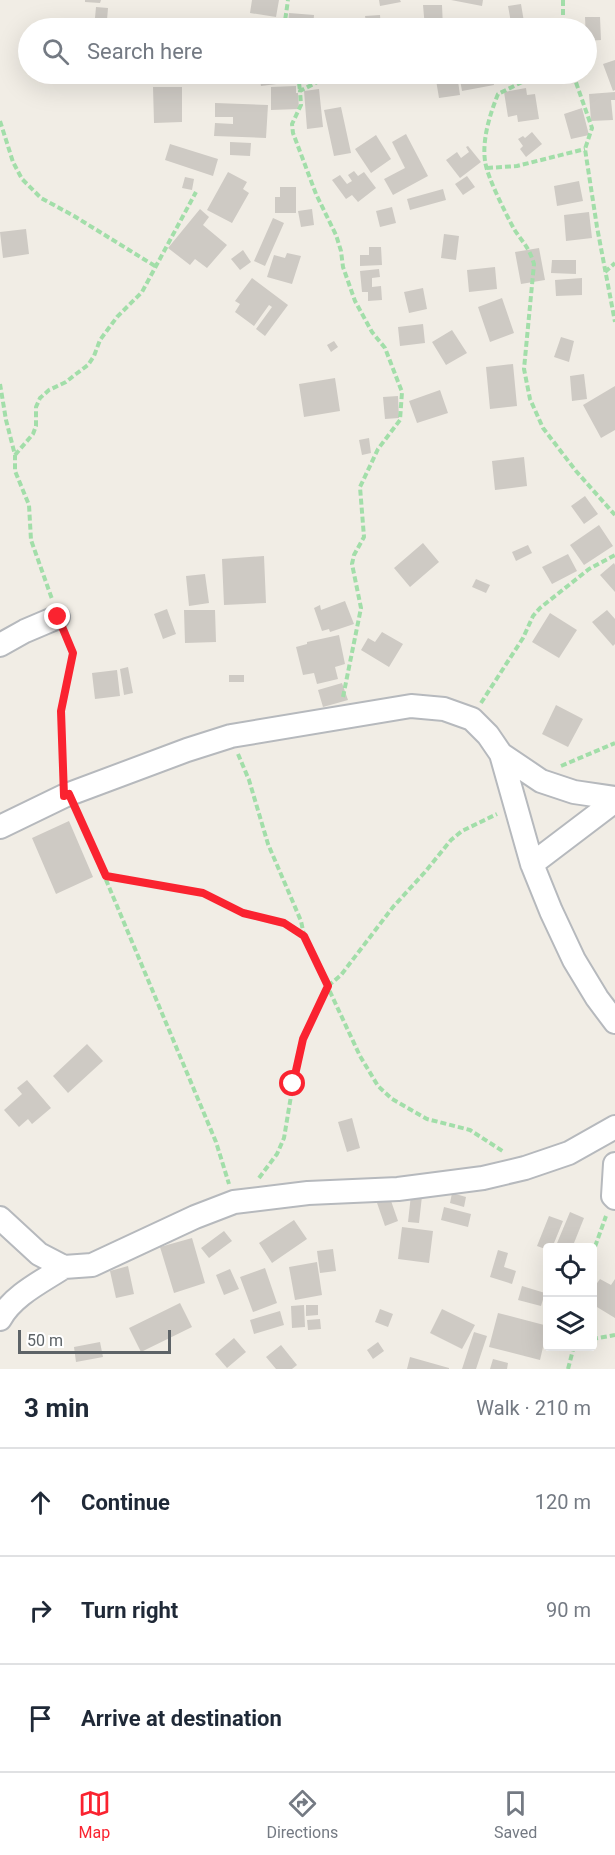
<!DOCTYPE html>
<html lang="en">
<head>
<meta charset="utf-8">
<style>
  :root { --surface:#fff; --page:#f6f6f7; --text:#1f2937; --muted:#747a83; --line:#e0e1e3; --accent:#fa2330 }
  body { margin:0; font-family:Roboto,sans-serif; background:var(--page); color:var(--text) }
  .controls { position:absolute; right:18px; bottom:18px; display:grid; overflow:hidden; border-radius:6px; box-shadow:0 6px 24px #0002 }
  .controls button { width:54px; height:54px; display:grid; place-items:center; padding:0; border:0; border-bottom:2px solid var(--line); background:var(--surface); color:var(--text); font:30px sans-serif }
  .scale { position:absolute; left:18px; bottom:15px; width:153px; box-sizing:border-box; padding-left:6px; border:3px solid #5d6367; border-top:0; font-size:16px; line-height:21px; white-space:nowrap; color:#5d6367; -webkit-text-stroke:4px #fff; paint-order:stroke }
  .stop { position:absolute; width:18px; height:18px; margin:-14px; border:4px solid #fa2330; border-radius:50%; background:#fff }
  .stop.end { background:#fa2330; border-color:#fff; box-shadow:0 2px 6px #0008 }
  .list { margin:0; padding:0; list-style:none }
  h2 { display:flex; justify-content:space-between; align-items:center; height:78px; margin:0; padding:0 24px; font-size:26px }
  h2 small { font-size:20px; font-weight:400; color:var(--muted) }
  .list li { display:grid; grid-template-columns:39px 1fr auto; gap:18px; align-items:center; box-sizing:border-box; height:108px; padding:0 24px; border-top:2px solid var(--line) }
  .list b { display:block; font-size:22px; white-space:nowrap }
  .list em { font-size:20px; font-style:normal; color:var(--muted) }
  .icon { flex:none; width:33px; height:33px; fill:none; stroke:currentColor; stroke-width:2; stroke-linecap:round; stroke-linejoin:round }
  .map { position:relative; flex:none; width:615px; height:1369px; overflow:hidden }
  .search { position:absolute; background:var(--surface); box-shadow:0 6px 24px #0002; left:18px; right:18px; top:18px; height:66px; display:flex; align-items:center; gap:15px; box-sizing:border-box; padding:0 21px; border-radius:33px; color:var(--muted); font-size:22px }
  .sheet { height:402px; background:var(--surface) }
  nav { display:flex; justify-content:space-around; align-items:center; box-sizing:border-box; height:84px; border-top:2px solid var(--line); background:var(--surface); font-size:16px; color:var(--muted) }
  nav a { display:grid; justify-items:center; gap:3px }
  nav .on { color:var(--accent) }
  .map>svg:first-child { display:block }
</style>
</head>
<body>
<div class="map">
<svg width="615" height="1369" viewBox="0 0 615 1369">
  <rect width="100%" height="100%" fill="#f1ede5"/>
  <path fill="#cecac4" d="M85,0H101L100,3L85,2Z
    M252,0H279L276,17L250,13Z
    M379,0H400L401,2L380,6Z
    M451,0H483L482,6Z
    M521,4L525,28H512L508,6Z
    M423,5H442L443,28H425Z
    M96,7L108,8L107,20L95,18Z
    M289,13L314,15L313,28H299V26L288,25Z
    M380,15L381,28H367L365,16Z
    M585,17H600L601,40L586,41Z
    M396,23H407V28H396Z
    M420,25V28H410L409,26Z
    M615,60V90L613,91L603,64Z
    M259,74H291L292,82L261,86Z
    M435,74H457L460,95L439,98Z
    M459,74H492L494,85L462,91Z
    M500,74H521L522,77L503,82Z
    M296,86V93H298L299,109L271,110V87Z
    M153,87H182V122L154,123Z
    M526,88L527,95L535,94L539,119L518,122L517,115L508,117L504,92Z
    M319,89L323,127L307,129L304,91Z
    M615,92V100H611L613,120L591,121L589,94Z
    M215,103L268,105L266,138L214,136L215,123L233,124V117H215Z
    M341,107L351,153L334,156L324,110Z
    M582,108L589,135L571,139L564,114Z
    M532,132L542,144L526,157L520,149L523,146L518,139L523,136L525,138Z
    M406,134L428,176L393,195L384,179L405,168L392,142Z
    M376,135L391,159L371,173L355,149Z
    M230,142L251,143L250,156L230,155Z
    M170,144L218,159L213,176L165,160Z
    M468,146L481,162L460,178L446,160L457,152L461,158L469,152L466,147Z
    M354,171L358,176L364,172L376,188L358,202L352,195L346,199L332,180L340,175L347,184L352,181L348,175Z
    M228,172L247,182L243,189L249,193L232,223L207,210Z
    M467,176L475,187L463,195L455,184Z
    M185,177L194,179L192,190L182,188Z
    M579,181L583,201L557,206L554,186Z
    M280,187H296V213H275V197H280Z
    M443,189L446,200L410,210L407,199Z
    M392,207L396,223L380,227L376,211Z
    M200,209L209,217L203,225L227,245L207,268L195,259L190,265L168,248Z
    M312,209L314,225L301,227L298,211Z
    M589,212L592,238L566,241L564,215Z
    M273,218L284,223L265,266L254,261Z
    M26,229L29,254L3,258L0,232Z
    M444,234L459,236L456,260L441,258Z
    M369,247H381L382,265L360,266V255H369Z
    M539,248L545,280L521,284L515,252Z
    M243,250L251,262L240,270L231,259Z
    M287,253L301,256L292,284L267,277L274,255L285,258Z
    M552,260H576V274L551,273Z
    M495,267L497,289L469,292L467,270Z
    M379,269L380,277L372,278V287L381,286L382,300L368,301V292H362L360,271Z
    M252,278L288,305L265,336L256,329L272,307L269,305L254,326L235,312L240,304L235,301Z
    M582,278V295L556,296L555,280Z
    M423,288L427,309L409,313L404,292Z
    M502,298L514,333L490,342L478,307Z
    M423,324L425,343L400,346L398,327Z
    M452,330L467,353L446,365L432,342Z
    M561,337L574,341L569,362L554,357Z
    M334,341L338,347L331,352L327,345Z
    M513,364L517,406L490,409L486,367Z
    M584,374L587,399L572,401L570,376Z
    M335,378L340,411L304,417L299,384Z
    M615,386V430L601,438L583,405Z
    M440,390L448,413L417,423L409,401Z
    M398,396L399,418L385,419L383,397Z
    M369,438L371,453L362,455L359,440Z
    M524,457L527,486L495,490L492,461Z
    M585,496L598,514L584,524L571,506Z
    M599,525L613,546L584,565L570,545Z
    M423,543L439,562L410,587L394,568Z
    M528,545L532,553L516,561L512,552Z
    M568,554L577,571L552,584L542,567Z
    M264,556L266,603L224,605L222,559Z
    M614,563L615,565V592L600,575Z
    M205,574L209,603L189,606L186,576Z
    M476,579L490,585L486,593L472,587Z
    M345,601L354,624L330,632L329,629L322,631L314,608L320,605L321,610Z
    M167,609L176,634L163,639L154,614Z
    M184,610H215L216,642L185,643Z
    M607,610L615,619V644L613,646L592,622Z
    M550,613L577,630L559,658L532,642Z
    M382,632L403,644L389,667L361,650L368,638L375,642Z
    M339,635L345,664L335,667L338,679L317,684L314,673L303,675L296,647L307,644V642Z
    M128,667L133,693L124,695L120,669Z
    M117,670L120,696L95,699L92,673Z
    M229,675H244V682H229Z
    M342,683L348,700L323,707L318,690Z
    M556,705L583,719L568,747L542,734Z
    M69,821L93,877L56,894L32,838Z
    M87,1044L103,1061L68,1093L53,1076Z
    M27,1080L51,1108L32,1124L28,1119L19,1127L4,1110L22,1094L17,1088Z
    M352,1118L360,1148L347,1152L338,1122Z
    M452,1193L466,1197L464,1207L450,1203Z
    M389,1195L398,1221L385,1226L376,1200Z
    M411,1195L422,1196L419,1223L408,1222Z
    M444,1207L471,1214L468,1227L441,1220Z
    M570,1212L584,1218L572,1248H555Z
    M549,1216L563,1221L552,1248H548V1250L537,1246Z
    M294,1220L307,1239L272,1263L259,1243Z
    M402,1227L433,1231L429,1263L398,1259Z
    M224,1231L232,1241L209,1258L201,1248Z
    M192,1238L205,1283L174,1293L160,1247Z
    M333,1249L336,1271L320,1273L317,1251Z
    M498,1250L508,1253L504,1267L516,1271L512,1284L490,1277Z
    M317,1262L322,1295L295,1300L289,1267Z
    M128,1266L134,1294L116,1298L110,1271Z
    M265,1268L277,1303L253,1312L240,1277Z
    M230,1269L239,1289L224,1295L216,1275Z
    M600,1279L611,1285L615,1279V1318L592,1304V1290Z
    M522,1286L545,1293L541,1306L518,1300Z
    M180,1303L192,1327L141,1352L129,1328Z
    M304,1305L305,1327L292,1328L291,1306Z
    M306,1305H318V1315L306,1316Z
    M380,1309L393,1314L388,1327L375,1322Z
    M442,1309L475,1325L462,1349L430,1333Z
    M280,1311L284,1325L254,1334L250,1320Z
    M498,1313L548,1326L540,1360L489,1347Z
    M320,1319L321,1329L308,1330L307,1320Z
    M474,1332L487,1336L476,1369H462Z
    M234,1338L246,1352L227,1368L215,1354Z
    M100,1342L103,1357L76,1362L74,1347Z
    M378,1342L384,1351L373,1359L367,1350Z
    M281,1345L297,1365L292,1369H276L266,1357Z
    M410,1357L449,1368V1369H407Z
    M493,1359L508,1363L507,1369H490Z"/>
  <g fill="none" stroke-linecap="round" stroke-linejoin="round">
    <defs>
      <path id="street" d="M0,645L25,631L58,617
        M501,754L532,864L551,911L574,960L597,998L615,1022
        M0,827L64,796L187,750L231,736L411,706L444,709L472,719L488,735L501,754L541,781L574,792L615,798
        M532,864L615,801
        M615,1164L613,1196L615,1198
        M0,1218L39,1254L64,1267L92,1265L195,1217L234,1202L308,1193L398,1189L483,1178L525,1168L569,1153L615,1127
        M0,1319C13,1295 43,1281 64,1267"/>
    </defs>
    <use href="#street" stroke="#b6b9bd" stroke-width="26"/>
    <path stroke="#a2dea9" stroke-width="4" stroke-dasharray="6 3" stroke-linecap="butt" d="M563,0V28
      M284,28L288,0
      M298,74L300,91
      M524,74V81L498,94C490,114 482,139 485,161C487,177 506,214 514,229C523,243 529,247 534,264L524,369L530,399L543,428L576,471L615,515
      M573,74L592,128L585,149L597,227L615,322
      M0,121L13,162L22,179L41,198L74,216L155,266
      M487,168L517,166L585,149
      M605,272L615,263
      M0,384L6,420L15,455V471L29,505L31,540L52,599
      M15,455L33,434L36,426V407L40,398L49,390L66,382L76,374L88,365L94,356L100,340L117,317L142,292L196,192
      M343,697L361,608L352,564L354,555L364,537L360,487L378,449L400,420L402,392L385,348L372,332L355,301L343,267L341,251L336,235L316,194L293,133L292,124L301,105L300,91L323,79L346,74
      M481,703L523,638L533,616L540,608L589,569L615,555
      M238,754L249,780L268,844L301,921L304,935
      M561,766L615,743
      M63,774L61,711L73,653L65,634
      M78,813L216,1142L229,1184
      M106,876L203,893L242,913L284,923L304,936L360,1056L378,1086L392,1099L427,1119L470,1130L504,1152
      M259,1178L277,1154L284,1138L296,1066L303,1039L328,986L341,975L393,907L425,872L451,840L462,831L497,814
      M592,1255L606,1216
      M592,1339L615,1335
      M568,1369L574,1346"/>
    <use href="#street" stroke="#fff" stroke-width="22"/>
  </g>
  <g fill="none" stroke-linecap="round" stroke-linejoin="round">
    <path stroke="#fa2330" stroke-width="8" d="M58,617L73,653L61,711L64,796L69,794L106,876L203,893L243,913L284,923L304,936L328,986L303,1039L293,1084"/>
  </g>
</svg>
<div class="controls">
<button><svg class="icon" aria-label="locate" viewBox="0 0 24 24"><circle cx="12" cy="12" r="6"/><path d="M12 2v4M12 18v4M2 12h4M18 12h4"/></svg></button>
<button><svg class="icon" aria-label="layers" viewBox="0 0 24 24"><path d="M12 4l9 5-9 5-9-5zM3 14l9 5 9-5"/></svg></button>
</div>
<div class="scale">50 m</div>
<div class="stop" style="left:293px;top:1084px"></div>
<div class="stop end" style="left:58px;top:617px"></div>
<div class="search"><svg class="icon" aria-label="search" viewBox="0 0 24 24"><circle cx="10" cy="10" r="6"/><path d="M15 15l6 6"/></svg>Search here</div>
</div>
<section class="sheet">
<h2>3 min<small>Walk · 210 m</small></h2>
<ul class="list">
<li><svg class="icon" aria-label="ahead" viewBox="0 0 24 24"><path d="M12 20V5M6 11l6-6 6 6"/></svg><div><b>Continue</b></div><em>120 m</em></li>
<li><svg class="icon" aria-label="right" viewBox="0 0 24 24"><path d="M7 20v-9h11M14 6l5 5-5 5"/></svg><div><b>Turn right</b></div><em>90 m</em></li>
<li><svg class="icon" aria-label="arrive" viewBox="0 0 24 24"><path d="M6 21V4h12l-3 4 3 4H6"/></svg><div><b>Arrive at destination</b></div></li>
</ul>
</section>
<nav>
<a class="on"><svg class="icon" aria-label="map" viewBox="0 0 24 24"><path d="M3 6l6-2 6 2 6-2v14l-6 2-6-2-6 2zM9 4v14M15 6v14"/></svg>Map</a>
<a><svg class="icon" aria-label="directions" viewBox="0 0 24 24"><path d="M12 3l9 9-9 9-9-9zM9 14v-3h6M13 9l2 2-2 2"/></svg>Directions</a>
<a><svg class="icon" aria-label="saved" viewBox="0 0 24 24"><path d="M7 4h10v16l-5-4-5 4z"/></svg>Saved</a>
</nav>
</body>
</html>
